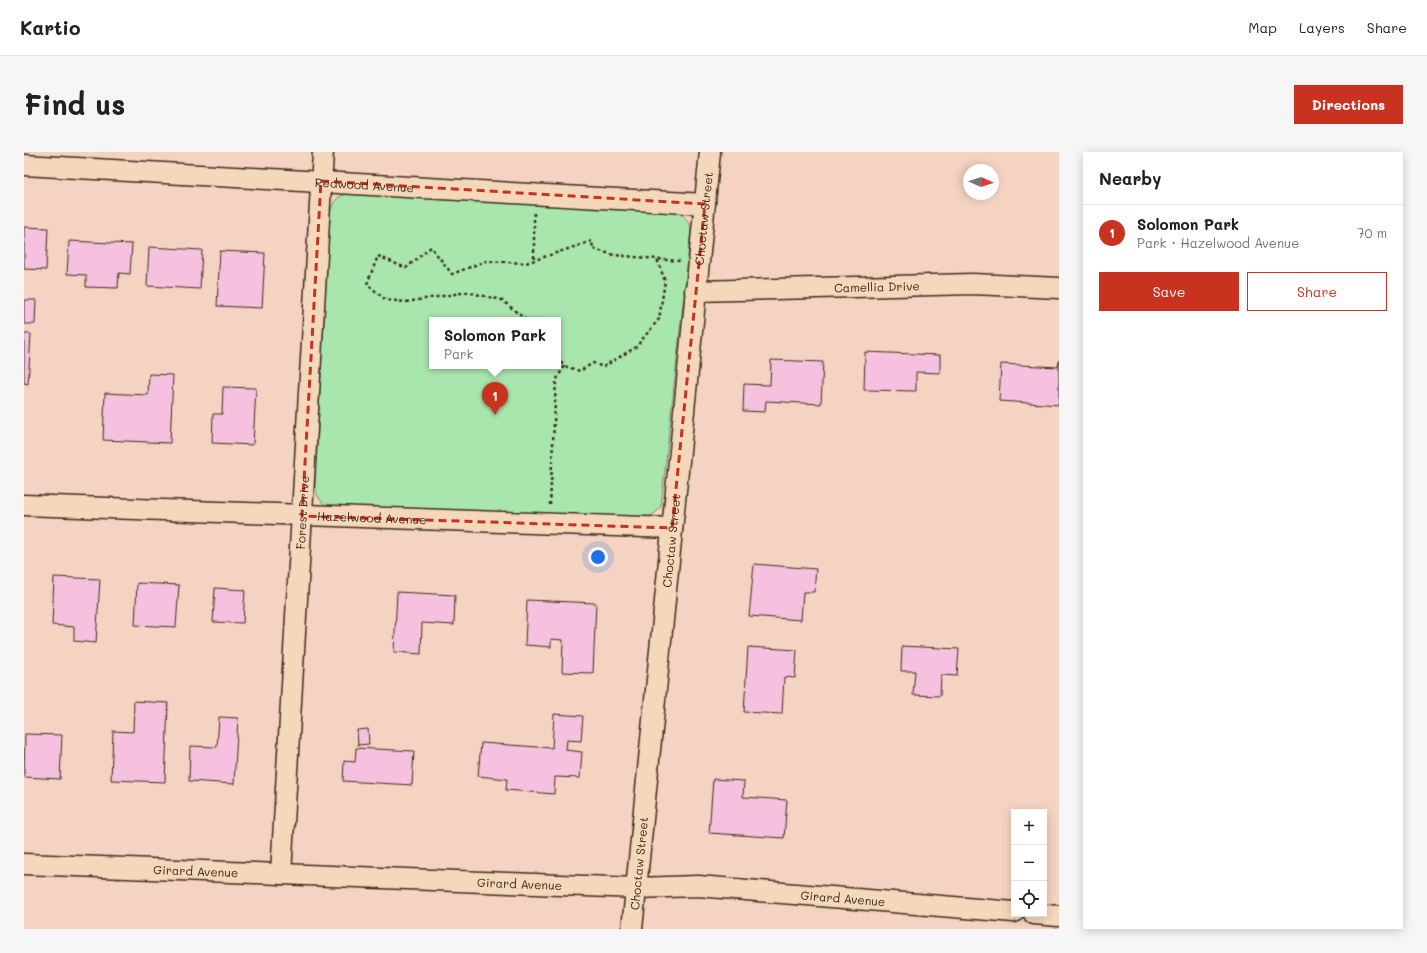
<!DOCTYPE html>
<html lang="en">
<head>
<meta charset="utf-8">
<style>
  :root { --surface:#fff; --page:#f6f6f6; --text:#202124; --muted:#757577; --line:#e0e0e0; --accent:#c8321e }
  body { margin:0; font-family:Mali,sans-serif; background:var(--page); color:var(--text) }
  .controls { position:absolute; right:12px; bottom:12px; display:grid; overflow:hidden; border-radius:0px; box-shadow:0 2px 10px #0003 }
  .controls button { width:36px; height:36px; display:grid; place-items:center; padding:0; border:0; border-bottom:1px solid var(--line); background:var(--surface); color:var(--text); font:20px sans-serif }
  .compass { position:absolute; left:939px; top:12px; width:36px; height:36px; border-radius:50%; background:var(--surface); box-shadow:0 2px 10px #0003; rotate:93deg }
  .you { position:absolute; left:574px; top:405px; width:14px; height:14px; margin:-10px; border:3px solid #fff; border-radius:50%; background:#1a73e8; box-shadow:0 0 0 6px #1a73e833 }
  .badge { display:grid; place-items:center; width:26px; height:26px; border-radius:50%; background:var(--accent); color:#fff; font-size:13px; font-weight:700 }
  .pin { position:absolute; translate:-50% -33px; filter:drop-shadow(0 1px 2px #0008) }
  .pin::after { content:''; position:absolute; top:21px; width:14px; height:12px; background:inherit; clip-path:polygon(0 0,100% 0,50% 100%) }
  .popup { position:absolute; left:405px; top:165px; width:132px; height:52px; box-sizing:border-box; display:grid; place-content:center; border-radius:0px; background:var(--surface); filter:drop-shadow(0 1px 3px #0005); font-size:13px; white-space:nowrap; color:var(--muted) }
  .popup b { font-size:15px; color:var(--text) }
  .popup::after { content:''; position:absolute; left:50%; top:100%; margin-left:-8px; border:8px solid transparent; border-top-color:var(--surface) }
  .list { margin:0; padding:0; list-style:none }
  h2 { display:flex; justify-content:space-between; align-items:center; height:52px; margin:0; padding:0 16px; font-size:17px }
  h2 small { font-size:13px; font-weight:400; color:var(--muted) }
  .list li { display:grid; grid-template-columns:26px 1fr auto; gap:12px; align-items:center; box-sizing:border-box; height:56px; padding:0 16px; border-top:1px solid var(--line) }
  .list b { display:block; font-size:15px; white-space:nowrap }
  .list p { margin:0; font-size:13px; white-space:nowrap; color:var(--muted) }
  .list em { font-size:13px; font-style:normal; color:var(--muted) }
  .actions { display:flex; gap:8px; padding:12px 16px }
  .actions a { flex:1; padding:9px 0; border:1px solid var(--accent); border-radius:0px; text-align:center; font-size:14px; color:var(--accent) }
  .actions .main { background:var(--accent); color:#fff }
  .icon { flex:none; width:22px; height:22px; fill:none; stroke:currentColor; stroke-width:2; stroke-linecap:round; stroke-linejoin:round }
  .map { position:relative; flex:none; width:1035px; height:777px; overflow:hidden; border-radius:0px }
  header { display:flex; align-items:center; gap:24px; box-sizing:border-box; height:56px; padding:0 20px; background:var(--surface); border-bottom:1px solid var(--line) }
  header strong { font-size:19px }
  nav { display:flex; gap:22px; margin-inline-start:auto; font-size:14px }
  .intro { display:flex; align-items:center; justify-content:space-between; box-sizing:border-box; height:96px; padding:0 24px }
  h1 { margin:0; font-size:28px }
  .button { padding:10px 18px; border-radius:0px; background:var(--accent); color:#fff; font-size:14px; font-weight:700 }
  main { display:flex; gap:24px; padding:0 24px }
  aside { flex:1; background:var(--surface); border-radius:0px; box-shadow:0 2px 10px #0003 }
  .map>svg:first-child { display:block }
</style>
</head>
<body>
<header>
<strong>Kartio</strong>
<nav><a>Map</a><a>Layers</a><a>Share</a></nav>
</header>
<div class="intro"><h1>Find us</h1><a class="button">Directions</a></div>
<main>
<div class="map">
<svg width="1035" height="777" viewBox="0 0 1035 777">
  <rect width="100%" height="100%" fill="#f5d3c2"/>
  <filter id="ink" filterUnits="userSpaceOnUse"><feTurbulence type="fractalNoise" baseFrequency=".025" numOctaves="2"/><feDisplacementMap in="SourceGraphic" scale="8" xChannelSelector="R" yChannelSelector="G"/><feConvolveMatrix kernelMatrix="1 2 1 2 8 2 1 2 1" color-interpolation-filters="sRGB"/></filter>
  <g filter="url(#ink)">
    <path fill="#a9e6ad" stroke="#728866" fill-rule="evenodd" d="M323,42L652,60C660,63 664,68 667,77L637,354C632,362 627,365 617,366L489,363L301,353C294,346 292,342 291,332L306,61C309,50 312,45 323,42ZM408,168H534V214H408Z"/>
    <path fill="#f5c1de" stroke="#3b2a1e" d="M0,75L24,76L22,118L0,117Z
      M45,89L108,92L106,122L95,121L94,136L62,135V123L43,122Z
      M125,95L178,98L176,137L123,134Z
      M196,99L241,101L238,156L193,154Z
      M0,148H12L11,172H0Z
      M0,182H7L4,232L0,231Z
      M841,200L916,203V221L892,220V239L840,238Z
      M747,208L799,210L797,252L742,249L741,260L719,259L720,232L746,233Z
      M1035,208V253L975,249L977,212L1034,215Z
      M125,222L149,223L146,291L79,288L81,241L124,243Z
      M199,235L232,236L229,293L188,291L189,262H198Z
      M730,412L792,417L790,440H779L777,468L725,464Z
      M30,425L76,427L72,491L50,489V475L28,473Z
      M113,431L155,433L152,475L111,473Z
      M191,436L221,438L219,471L189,470Z
      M373,440L431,443L430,473L398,471L397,502L370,500Z
      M503,448L572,451L569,521L538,520L539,488L527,487V495L501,493Z
      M878,494L935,497L933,524L917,523L916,544L889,543L891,519H877Z
      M724,495L773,498L771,526L760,525L758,562L720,560Z
      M110,549L144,551L141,630L87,628L89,579L109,580Z
      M530,562L559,564L557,589L543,588L542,598L558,600L556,626L531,625L530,642L482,638L483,627L454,624L457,591L528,596Z
      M195,565L214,566L210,632L165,629L166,594L193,595Z
      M344,577L345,592L334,593L333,578Z
      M1,582L38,583L36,627L0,625Z
      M332,596L390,599L388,633L319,629L320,609L331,610Z
      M689,627L720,629L719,645L763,648L760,686L685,681Z"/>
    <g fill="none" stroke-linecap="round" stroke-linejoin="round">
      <defs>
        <g id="minor">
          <path id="s1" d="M0,13L681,52"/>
          <path id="s2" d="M671,139L948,132L1035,136"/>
          <path id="s3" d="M0,353L648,376"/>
          <path id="s4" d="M0,712L612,736L674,734L990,760"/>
          <path id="s5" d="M257,722L299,0"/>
          <path d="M1010,762L1035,764"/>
          <path id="s6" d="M608,777L686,0"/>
        </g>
      </defs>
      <use href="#minor" stroke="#3b2a1e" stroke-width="23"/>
      <path stroke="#3b2a1e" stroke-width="2.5" stroke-dasharray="3 3" stroke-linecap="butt" d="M510,61V109
        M502,168L478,148L443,140L382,150L362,148L343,132L354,104L382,116L407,95L428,122L462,109L502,111L568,89L569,97L590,103L633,107
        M534,205L540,214L556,219L569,211L579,215L612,195L635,167L641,129L633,107L656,109
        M526,353L532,229L540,214"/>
      <use href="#minor" stroke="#f5d8bb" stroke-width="20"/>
    </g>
  </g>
  <path fill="none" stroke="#c8321e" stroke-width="3" stroke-dasharray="8 5" stroke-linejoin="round" d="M297,29L681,52L648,376L278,364Z"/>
  <g text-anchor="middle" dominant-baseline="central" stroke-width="4" stroke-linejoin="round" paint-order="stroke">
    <g font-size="12" fill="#3b2a1e" stroke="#f5d8bb">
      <text stroke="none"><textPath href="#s1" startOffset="341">Redwood Avenue</textPath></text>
      <text stroke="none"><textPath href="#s6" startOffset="714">Choctaw Street</textPath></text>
      <text stroke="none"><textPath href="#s2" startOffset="182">Camellia Drive</textPath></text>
      <text stroke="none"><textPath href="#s5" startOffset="362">Forest Drive</textPath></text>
      <text stroke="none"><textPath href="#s3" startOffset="348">Hazelwood Avenue</textPath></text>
      <text stroke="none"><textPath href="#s6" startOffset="390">Choctaw Street</textPath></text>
      <text stroke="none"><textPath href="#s6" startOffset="66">Choctaw Street</textPath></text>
      <text stroke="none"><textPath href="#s4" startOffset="172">Girard Avenue</textPath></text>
      <text stroke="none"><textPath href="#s4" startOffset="496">Girard Avenue</textPath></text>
      <text stroke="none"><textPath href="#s4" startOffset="820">Girard Avenue</textPath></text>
    </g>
  </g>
</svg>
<div class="controls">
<button>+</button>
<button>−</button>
<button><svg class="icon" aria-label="locate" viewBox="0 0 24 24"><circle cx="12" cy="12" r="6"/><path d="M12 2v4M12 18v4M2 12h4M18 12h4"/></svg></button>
</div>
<svg class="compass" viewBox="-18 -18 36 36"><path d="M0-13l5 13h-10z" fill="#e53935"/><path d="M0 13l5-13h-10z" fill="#757577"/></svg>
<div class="you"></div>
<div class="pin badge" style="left:471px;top:263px">1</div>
<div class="popup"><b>Solomon Park</b>Park</div>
</div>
<aside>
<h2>Nearby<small></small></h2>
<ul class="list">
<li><span class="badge">1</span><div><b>Solomon Park</b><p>Park · Hazelwood Avenue</p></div><em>70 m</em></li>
</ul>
<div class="actions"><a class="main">Save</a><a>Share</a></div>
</aside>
</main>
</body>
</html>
